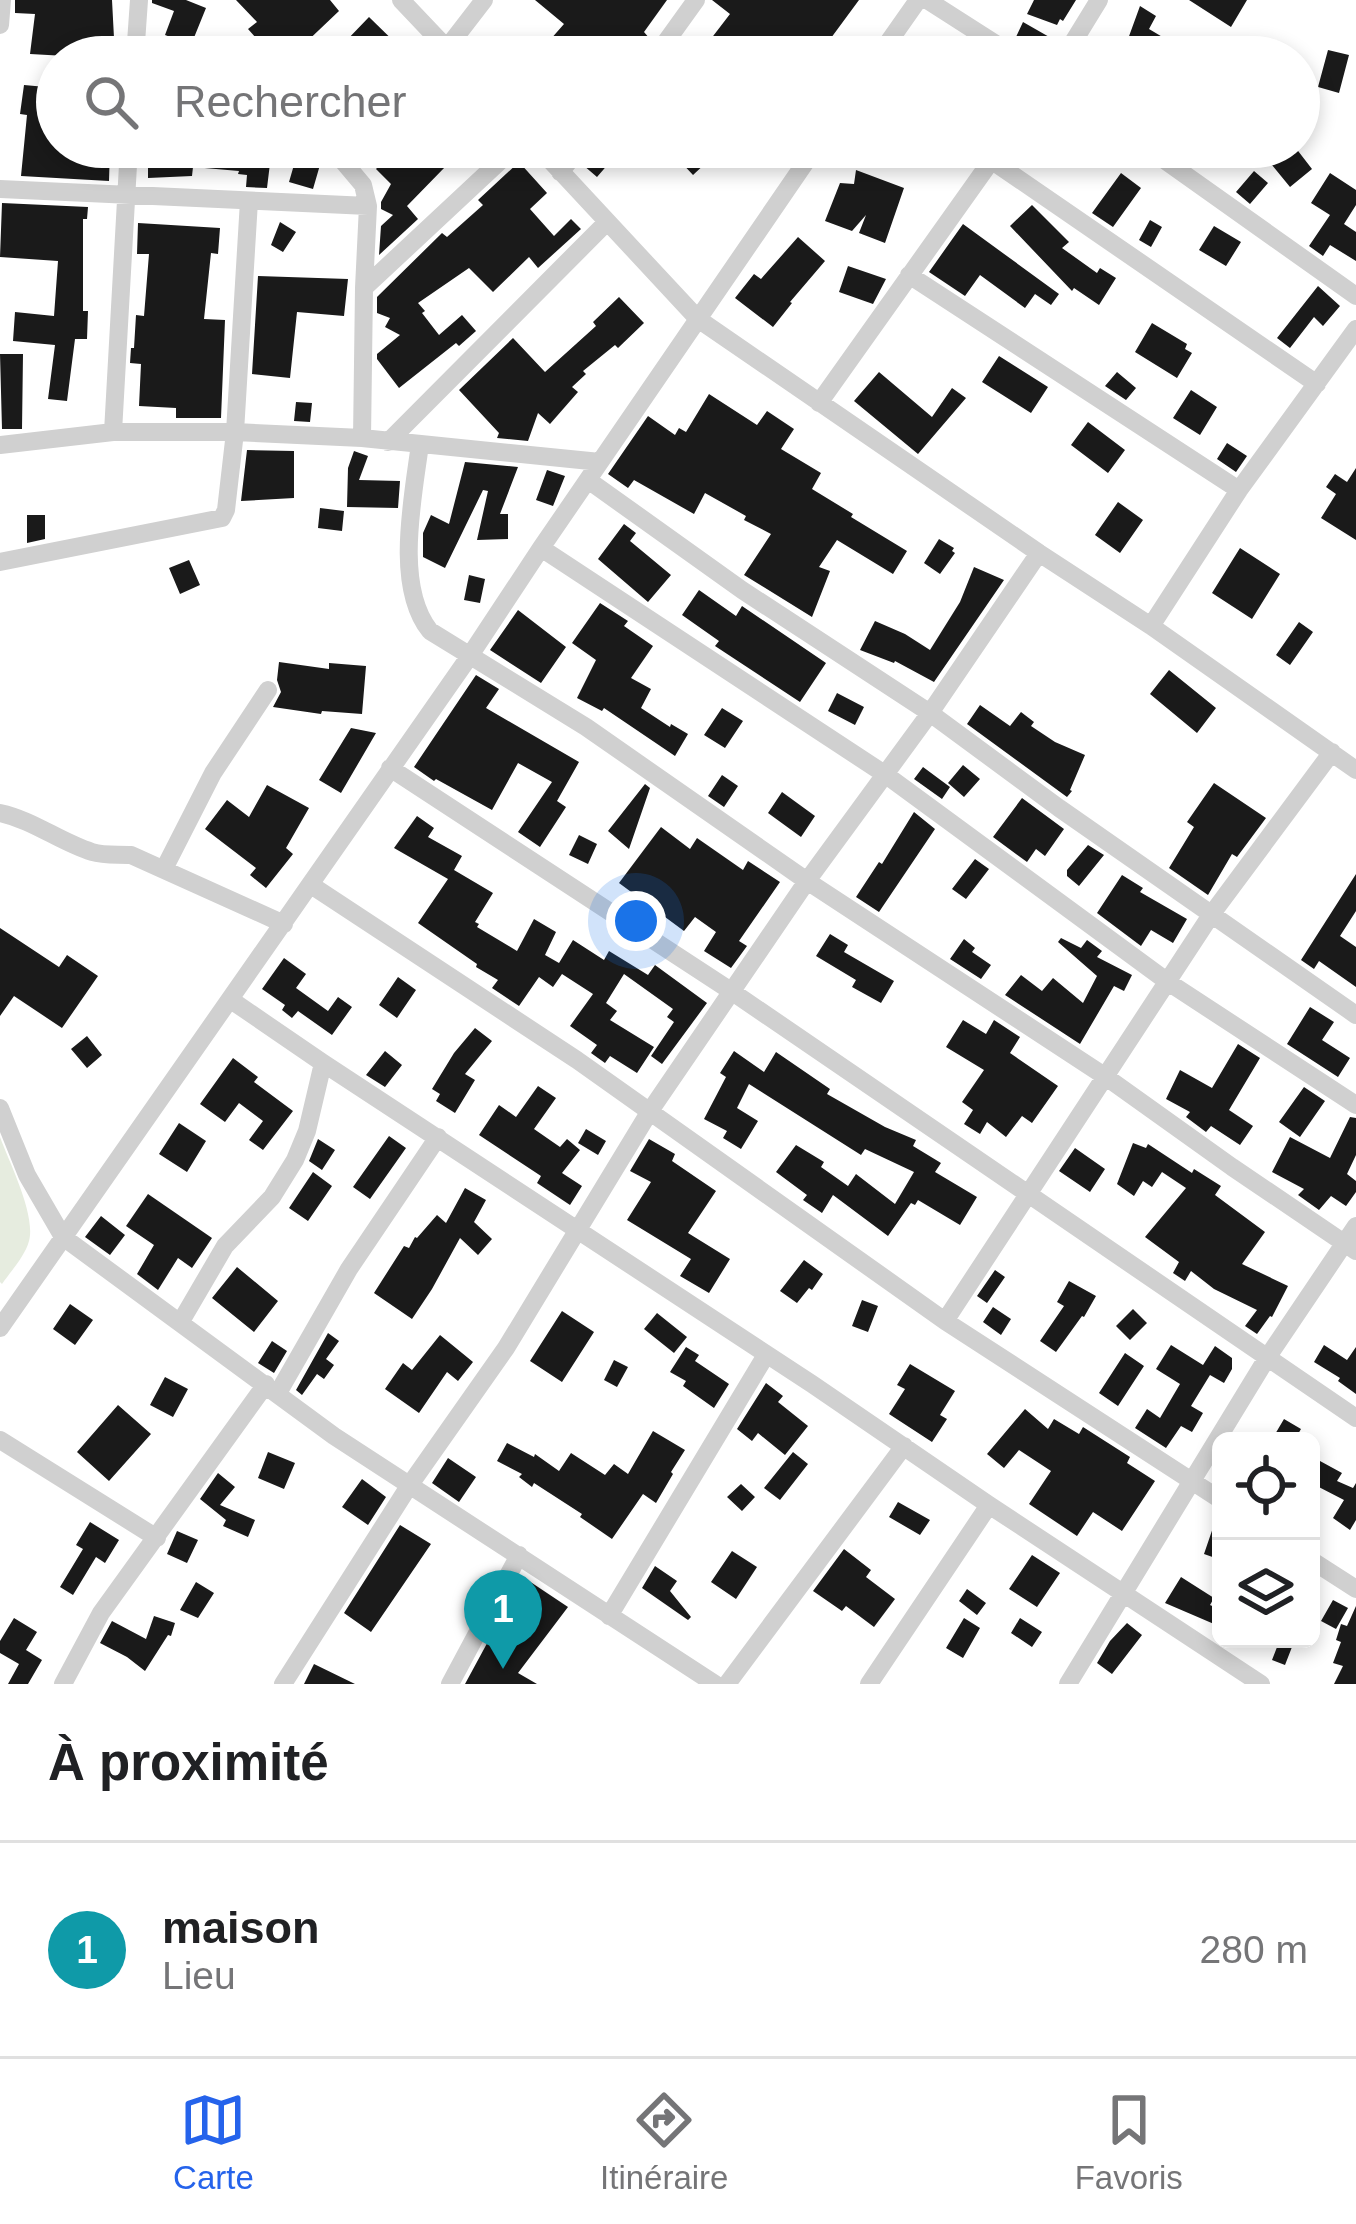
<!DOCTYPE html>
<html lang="fr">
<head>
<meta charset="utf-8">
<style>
  :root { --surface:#fff; --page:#f2f2f2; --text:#202124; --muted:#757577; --line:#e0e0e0; --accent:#2563eb }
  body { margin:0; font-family:Arial,sans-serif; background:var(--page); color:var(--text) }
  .controls { position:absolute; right:36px; bottom:36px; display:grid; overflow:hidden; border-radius:18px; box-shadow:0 6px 18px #0003 }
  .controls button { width:108px; height:108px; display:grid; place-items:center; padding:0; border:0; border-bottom:3px solid var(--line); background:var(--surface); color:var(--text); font:60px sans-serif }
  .you { position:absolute; left:636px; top:921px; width:42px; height:42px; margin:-30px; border:9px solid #fff; border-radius:50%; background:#1a73e8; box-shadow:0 0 0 18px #1a73e833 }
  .badge { display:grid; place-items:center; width:78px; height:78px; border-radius:50%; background:var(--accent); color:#fff; font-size:39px; font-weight:700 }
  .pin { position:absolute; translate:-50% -99px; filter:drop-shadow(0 3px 6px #0008) }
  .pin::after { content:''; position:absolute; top:63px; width:42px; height:36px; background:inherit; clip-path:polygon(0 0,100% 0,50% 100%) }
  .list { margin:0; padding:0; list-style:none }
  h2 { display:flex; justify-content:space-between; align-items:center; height:156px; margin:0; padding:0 48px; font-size:51px }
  h2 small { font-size:39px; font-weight:400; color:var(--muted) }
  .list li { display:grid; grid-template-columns:78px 1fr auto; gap:36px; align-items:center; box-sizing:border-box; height:216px; padding:0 48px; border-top:3px solid var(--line) }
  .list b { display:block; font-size:45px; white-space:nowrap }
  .list p { margin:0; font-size:39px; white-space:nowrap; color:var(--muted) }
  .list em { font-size:39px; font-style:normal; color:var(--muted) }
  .icon { flex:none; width:66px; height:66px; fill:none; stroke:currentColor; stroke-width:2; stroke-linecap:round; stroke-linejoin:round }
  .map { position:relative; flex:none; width:1356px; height:1684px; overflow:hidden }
  .search { position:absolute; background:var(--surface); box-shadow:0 6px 18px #0003; left:36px; right:36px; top:36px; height:132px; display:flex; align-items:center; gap:30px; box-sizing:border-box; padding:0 42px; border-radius:66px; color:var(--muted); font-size:45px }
  .sheet { height:372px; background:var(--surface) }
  nav { display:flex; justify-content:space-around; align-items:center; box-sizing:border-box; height:168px; border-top:3px solid var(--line); background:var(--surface); font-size:33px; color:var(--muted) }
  nav a { display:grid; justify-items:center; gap:6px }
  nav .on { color:var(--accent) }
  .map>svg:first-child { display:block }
</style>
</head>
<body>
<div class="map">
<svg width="1356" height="1684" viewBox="0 0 1356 1684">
  <rect width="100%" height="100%" fill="#fff"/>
  <path fill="#e6ecdf" d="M0,1137C10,1164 36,1215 29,1241C25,1256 11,1271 2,1284L0,1282Z"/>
  <path fill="#1a1a1a" d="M15,0H112L114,38L85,41L84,57L30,54L35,14L15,13Z
    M152,0H186L206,8L191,45L165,35L174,11L152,3Z
    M236,0H330L339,11L299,49L298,48L288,57H273L248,29L257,22Z
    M535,0H667L644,32L650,39L633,57H535L564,24Z
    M712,0H859L817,57H697L730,14Z
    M1034,0H1076L1063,21L1060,19L1057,25L1027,14Z
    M1189,0H1247L1231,27Z
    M1140,6L1156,16L1149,29L1196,57H1144L1124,50Z
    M369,17L410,57H358L344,43Z
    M1023,22L1051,38L1044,53L1015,39Z
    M1328,50L1349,55L1339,93L1318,87Z
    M24,85L57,88V147H110L109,181L21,176L27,115L20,114Z
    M148,147H223L257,150V147H272L267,188L246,187L247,175L238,174L239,171L193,167L192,176L148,178Z
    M594,147H623L597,177L583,165Z
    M693,147H723L693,175L679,160Z
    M864,147H904L892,165Z
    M1295,147L1312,169L1290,187L1272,165Z
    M394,150L412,168L428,151L445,167L407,206L418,219L379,255L381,226L393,215L381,209V202L391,184L376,169Z
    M298,151L322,158L313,189L289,182Z
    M519,162L547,193L530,209L554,236L571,219L581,229L538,268L529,257L493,292L469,268L418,303L425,311L422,313L439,335L462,315L476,331L459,346L456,343L399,388L377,359V354L400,335L385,327L390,318L377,313V297L442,233L447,237L483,205L478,200Z
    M856,170L904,188L885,243L859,233L866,215L852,231L825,221L840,183L854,184Z
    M1254,171L1268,183L1250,204L1236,192Z
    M1121,173L1141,188L1113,227L1092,213Z
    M1330,173L1356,190V205L1344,224L1356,232V261L1330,245L1323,256L1309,246L1330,215L1311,203Z
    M2,203L88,207L87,219H83V311H88L87,339H75L67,401L48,399L55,345L13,341L15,312L54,316L58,261L0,257Z
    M1032,205L1069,242L1062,248L1097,273L1100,268L1116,278L1099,305L1074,288L1072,291L1010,226Z
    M1150,220L1162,227L1151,247L1139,240Z
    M280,222L296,232L283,252L271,245Z
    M138,223L220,228L218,254L211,253L204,319L225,320L221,418H176V408L139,406L141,364L130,363L131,348H134L136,315L144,316L149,254H137Z
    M963,224L1059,294L1051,305L1035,294L1025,308L980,275L965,296L929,272Z
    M1214,226L1241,242L1226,266L1199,250Z
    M798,237L825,261L790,302L792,303L773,327L735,298L754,274L761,279Z
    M848,266L886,279L873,304L839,292Z
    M258,276L348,279L344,316L297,312L290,378L252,374Z
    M1318,286L1340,306L1323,326L1314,317L1290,348L1277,338Z
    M619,297L644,323L618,348L615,345L583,371L586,374L572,387L578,392L550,424L538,413L528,441L497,438L499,433L459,390L513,338L545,372L596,326L593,322Z
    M1152,323L1187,344L1185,349L1192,353L1177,378L1135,352Z
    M0,354H23L22,429H2Z
    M999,356L1048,387L1031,413L982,382Z
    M879,372L932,417L952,388L966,398L918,454L854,401Z
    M1117,372L1136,388L1126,400L1105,386Z
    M1191,390L1217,407L1200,435L1173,418Z
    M709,394L757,425L767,411L794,429L781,449L821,473L812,489L853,514L851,517L907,551L893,574L837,540L819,567L830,571L812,617L744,575L771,534L744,520L746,516L705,493L694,514L634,480L628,488L608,474L648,416L675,435L679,428L686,432Z
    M296,402L312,403L310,422L294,421Z
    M1088,422L1125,450L1108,473L1071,445Z
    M1227,443L1247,456L1236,472L1217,459Z
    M247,450L294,451V498L241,501Z
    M354,451L368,456L359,480L400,481L398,508L347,507L348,468Z
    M465,462L518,467L500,514H508V539L477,540L488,491L483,490L445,568L423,557V533L431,515L449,524Z
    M1356,468V540L1321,518L1336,494L1326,487L1335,474L1347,482Z
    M547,470L565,476L553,506L536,500Z
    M1118,502L1143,520L1120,553L1095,535Z
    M320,508L344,511L342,531L318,528Z
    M27,515H45V539L27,543Z
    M624,524L636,533L630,541L671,575L648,602L598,559Z
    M939,539L954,548L952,551L955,553L940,574L924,563Z
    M1240,548L1280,574L1252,619L1212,593Z
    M189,560L200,585L180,594L169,568Z
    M974,567L1004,580L934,682L895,661L894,663L860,650L875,621L905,634L930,650L960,602Z
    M469,575L485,579L480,603L464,600Z
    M699,590L736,616L742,606L826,663L800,702L715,646L719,641L682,615Z
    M600,603L628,621L624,626L653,646L631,678L651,689L641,708L670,727L671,724L688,734L675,756L604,708L602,711L577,698L596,660L572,643Z
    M518,610L566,647L541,683L490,650Z
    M1299,622L1313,632L1290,665L1276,655Z
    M279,662L329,669V663L366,666L362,714L322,711L321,714L273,707L281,692L277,680Z
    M1169,670L1216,708L1197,733L1150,694Z
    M476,675L499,689L486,708L579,762L557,801L566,807L540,847L518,832L552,782L518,763L492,810L436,779L434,781L414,767Z
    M837,693L864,707L855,725L828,711Z
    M980,705L1010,726L1021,712L1034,722L1031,726L1055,742L1085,755L1070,790L1072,791L1067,797L967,724Z
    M722,708L743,721L725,748L704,735Z
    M351,728L376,733L341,793L319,780Z
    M963,765L980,779L964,797L948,783Z
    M923,767L950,787L942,799L914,779Z
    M722,775L738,786L724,807L708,796Z
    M1214,783L1266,818L1237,857L1232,854L1208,895L1169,868L1194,827L1187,822Z
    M645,784L650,788L629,849L608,831Z
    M267,785L309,808L286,848L293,854L266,888L250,875L256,868L205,829L227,800L249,817Z
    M782,792L815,816L801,837L768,813Z
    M1022,798L1064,829L1045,856L1036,849L1027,862L993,837Z
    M914,812L935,829L879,912L856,897L879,862L882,864Z
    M417,816L434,828L428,837L462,856L454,870L493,893L475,922L479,924L477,927L517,951L534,919L556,932L545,955L559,963L573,940L604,960L609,951L648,975L655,965L707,1003L662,1064L651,1056L674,1022L667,1017L673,1009L624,974L606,1003L617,1011L610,1020L654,1047L637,1073L610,1056L605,1063L591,1053L597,1045L570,1026L593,994L562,974L553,987L539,977L519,1006L492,988L498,980L476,967L477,964L418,923L448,879L394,848Z
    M661,827L690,849L697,838L743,870L748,861L780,882L739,941L747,946L731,968L704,951L716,932L695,917L684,931L619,883Z
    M579,835L597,844L588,864L569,855Z
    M1088,845L1104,855L1079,886L1067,876V870Z
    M975,859L989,869L966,899L952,889Z
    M1356,874V911L1340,936L1356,947V987L1319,961L1314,969L1301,960Z
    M1122,875L1143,888L1140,892L1187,919L1173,943L1151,930L1141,946L1097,913Z
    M0,928L59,967L67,955L98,976L62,1028L14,996L0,1016Z
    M830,934L848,945L844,952L894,981L881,1003L852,987L856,980L816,956Z
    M1061,938L1081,948L1087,940L1102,951L1097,957L1132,975L1124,991L1114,986L1080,1044L1005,995L1021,975L1042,991L1053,978L1083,1003L1097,976L1058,942Z
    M964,939L975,948L972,952L991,965L981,979L950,959Z
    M284,958L306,974L296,988L328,1011L338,997L352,1007L332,1035L298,1011L292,1018L282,1010L285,1005L262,989Z
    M398,977L416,990L397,1018L379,1005Z
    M1310,1007L1334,1022L1322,1040L1350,1058L1338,1077L1287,1044Z
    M963,1020L986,1034L994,1020L1020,1037L1010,1053L1058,1086L1032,1123L1022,1116L1006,1137L987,1122L980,1134L964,1124L973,1110L962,1102L984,1070L946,1047Z
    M475,1028L492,1041L465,1074L475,1080L455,1113L436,1101L440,1094L432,1089L454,1053Z
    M87,1036L102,1055L87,1068L71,1049Z
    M1238,1044L1260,1058L1229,1110L1253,1126L1240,1145L1211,1126L1206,1132L1186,1117L1190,1112L1166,1099L1180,1070L1212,1088Z
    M385,1051L402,1065L385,1087L366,1075Z
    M734,1051L764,1072L776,1052L830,1089L827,1094L885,1127L916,1140L913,1146L941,1163L935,1172L977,1197L960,1225L918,1200L915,1205L911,1203L888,1236L833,1195L822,1213L803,1200L807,1195L776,1172L796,1145L824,1162L821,1167L848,1186L856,1174L895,1204L914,1172L865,1149L861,1155L749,1084L737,1108L758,1121L741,1149L723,1138L727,1131L704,1119L726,1077L720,1073Z
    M233,1058L258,1077L254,1082L293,1111L263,1150L249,1140L263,1121L239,1103L225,1122L200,1104Z
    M538,1086L556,1098L534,1129L560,1147L567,1139L580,1150L562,1173L582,1186L570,1205L537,1183L541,1176L479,1135L499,1105L516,1117Z
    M1304,1087L1325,1101L1300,1137L1279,1122Z
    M1350,1117L1356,1118V1155L1347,1174L1356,1181V1192L1346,1206L1331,1196L1319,1210L1298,1195L1304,1189L1272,1172L1290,1137L1330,1158Z
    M179,1123L206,1141L187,1172L159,1154Z
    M586,1129L606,1141L598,1155L578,1143Z
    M389,1136L406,1148L370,1199L353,1187Z
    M318,1139L335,1150L322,1170L309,1161Z
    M649,1139L675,1154L672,1161L716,1191L688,1233L730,1259L709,1293L680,1276L691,1259L627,1220L651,1182L630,1171Z
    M1133,1143L1146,1148L1148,1144L1192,1173L1194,1169L1221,1186L1215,1195L1265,1232L1242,1264L1288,1286L1272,1317L1270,1316L1257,1334L1245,1326L1257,1310L1214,1289L1191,1271L1185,1281L1173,1273L1179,1262L1145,1237L1186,1188L1162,1172L1152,1187L1143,1181L1134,1196L1117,1184Z
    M1075,1148L1105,1169L1090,1192L1059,1171Z
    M313,1172L332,1186L308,1221L289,1208Z
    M465,1188L486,1200L474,1222L492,1239L478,1255L460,1238L432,1289L412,1319L374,1293L404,1246L409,1248L415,1237L417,1238L437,1215L446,1223Z
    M148,1194L212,1238L192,1268L178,1258L158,1290L137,1274L154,1245L126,1226Z
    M101,1216L125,1235L110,1255L85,1237Z
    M804,1260L823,1274L812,1290L809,1288L797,1303L780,1291Z
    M237,1267L278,1301L254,1332L212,1298Z
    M995,1270L1005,1277L987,1303L977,1296Z
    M1069,1281L1096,1296L1084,1317L1082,1316L1056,1352L1040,1341L1064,1306L1057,1302Z
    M862,1300L878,1306L868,1332L852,1326Z
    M70,1304L93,1320L75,1345L53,1329Z
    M993,1307L1011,1319L1001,1335L983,1322Z
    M1133,1309L1147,1323L1130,1340L1116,1326Z
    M562,1311L594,1332L562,1382L530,1361Z
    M657,1313L687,1337L674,1353L644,1329Z
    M328,1333L339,1341L326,1359L334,1365L324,1379L317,1374L302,1395L296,1390Z
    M440,1335L473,1362L458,1381L447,1372L419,1413L385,1389L403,1363L412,1370Z
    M272,1341L287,1351L274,1373L258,1363Z
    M1171,1345L1203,1365L1215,1346L1232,1358V1369L1224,1383L1210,1375L1191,1406L1203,1413L1192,1432L1181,1426L1166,1448L1135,1428L1147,1409L1160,1418L1180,1384L1156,1369Z
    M1324,1345L1347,1360L1356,1347V1394L1338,1381L1340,1378L1314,1362Z
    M686,1347L699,1355L695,1361L729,1384L714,1408L683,1386L686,1381L670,1372Z
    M1125,1353L1144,1366L1118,1406L1099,1393Z
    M614,1360L628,1367L617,1387L604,1380Z
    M910,1364L955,1391L940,1415L947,1419L932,1442L889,1414L905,1389L897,1385Z
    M165,1377L188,1389L173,1417L150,1405Z
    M766,1383L783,1396L778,1402L808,1426L785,1455L758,1433L752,1441L737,1429Z
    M118,1405L151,1434L109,1481L77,1452Z
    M1025,1409L1048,1429L1054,1419L1079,1434L1083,1427L1130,1457L1127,1463L1155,1481L1122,1531L1093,1512L1077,1536L1029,1504L1051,1471L1019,1450L1004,1468L987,1454Z
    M1284,1419L1301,1429L1294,1441H1271Z
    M653,1431L685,1450L671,1472L673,1474L656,1503L643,1494L612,1539L580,1517L582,1514L534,1483L532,1487L519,1477L522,1474L497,1461L507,1443L534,1457L535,1454L559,1471L571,1453L605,1475L614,1464L628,1474Z
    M268,1452L295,1463L284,1489L258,1478Z
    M793,1452L808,1464L780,1500L764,1488Z
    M448,1458L476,1477L459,1502L432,1483Z
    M1320,1461L1342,1473L1337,1481L1353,1488L1356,1483V1520L1350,1530L1333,1518L1344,1500L1311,1483Z
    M218,1473L235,1487L220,1505L255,1520L248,1537L223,1526L226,1520L200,1499Z
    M362,1479L386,1497L368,1525L342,1507Z
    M741,1484L755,1497L742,1511L727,1497Z
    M898,1502L930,1520L920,1535L889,1517Z
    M1218,1513H1221V1560L1204,1554Z
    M90,1522L119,1540L105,1563L96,1557L73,1595L60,1587L83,1549L76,1545Z
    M400,1525L431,1544L371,1632L344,1613Z
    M177,1531L198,1540L187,1563L167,1554Z
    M844,1549L871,1570L866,1577L895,1599L874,1627L846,1606L842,1611L813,1591Z
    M732,1551L757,1567L736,1599L711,1582Z
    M1032,1555L1060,1573L1037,1607L1009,1589Z
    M655,1566L677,1581L670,1591L691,1617L688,1620L642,1588Z
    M523,1577L568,1607L518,1673L537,1684H465L491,1636L510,1645L528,1622L507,1607Z
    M1181,1577L1214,1598L1210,1605L1221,1610V1627L1165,1603Z
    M196,1582L214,1593L198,1618L180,1610Z
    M967,1589L986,1603L977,1615L959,1601Z
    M1333,1600L1348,1608L1336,1629L1321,1621Z
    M1356,1606V1684H1334L1343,1666L1333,1663L1341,1642L1336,1640L1341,1624L1347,1626Z
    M154,1616L175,1623L171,1636L168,1635L145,1671L127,1657L100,1643L112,1621L146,1639Z
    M14,1618L37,1632L26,1650L42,1660L28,1684H8L19,1664L0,1653V1641Z
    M964,1618L980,1628L963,1658L946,1648Z
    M1020,1618L1042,1632L1032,1647L1011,1633Z
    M1127,1623L1142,1635L1112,1674L1097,1663L1110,1641Z
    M1279,1642L1292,1647L1285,1665L1272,1660Z
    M314,1664L355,1684H304Z"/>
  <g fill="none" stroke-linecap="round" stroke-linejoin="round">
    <path stroke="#d0d0d0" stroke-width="18" d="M401,0L455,57
      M927,0L1016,57
      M0,25L2,0
      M447,48L484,0
      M135,57L139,0
      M655,57L696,0
      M878,57L918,0
      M1064,57L1099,0
      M331,147L363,185L368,206L364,288L362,438
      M538,147L698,319L1039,553L1151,626L1356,770
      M1146,147L1356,296
      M991,160L1317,384
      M560,172L581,147
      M0,189L368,206
      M909,275L1239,490
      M364,288L515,147
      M819,403L1001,147
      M113,432L129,147
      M388,442L607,222
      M420,444C413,498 394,586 430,631L586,727L807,881L1106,1077L1232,1167L1356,1251
      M0,445L113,432H235L362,438L600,462
      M588,480L742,590L930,713L1059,808L1356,1015
      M541,548L886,775L1168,982L1356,1105
      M0,562L222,518L226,510L235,432L249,201
      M1151,626L1239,490L1356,329
      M390,768L731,991L1356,1418
      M0,813C33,820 60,842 92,852C105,856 118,854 131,855L284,924
      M164,869L213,773L268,690
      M311,885L577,1060L945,1321L1221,1500
      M231,1000L323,1063L812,1384L989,1505L1261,1684
      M0,1108L27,1175L63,1237L334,1436L715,1684
      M945,1321L1211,915L1332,752
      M180,1323L225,1246L272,1197L295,1160L307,1131L323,1063
      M0,1328L469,657L541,548L816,147
      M278,1393L349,1269L438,1137
      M0,1440L157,1538
      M1311,1560L1356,1589
      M609,1616L766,1355
      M63,1684L101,1613L266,1384
      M283,1684L409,1486L506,1348L650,1111L807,881L930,713L1039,553
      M450,1684L519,1555
      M727,1684L904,1446
      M869,1684L989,1505
      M1068,1684L1267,1358L1356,1226"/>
  </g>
</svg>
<div class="controls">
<button><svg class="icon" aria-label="locate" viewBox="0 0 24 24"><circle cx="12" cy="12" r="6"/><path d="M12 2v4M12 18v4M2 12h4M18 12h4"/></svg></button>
<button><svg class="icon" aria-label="layers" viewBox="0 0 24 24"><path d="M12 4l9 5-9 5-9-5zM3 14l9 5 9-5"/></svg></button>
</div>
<div class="you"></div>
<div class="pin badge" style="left:503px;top:1669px;background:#0f9aa8">1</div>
<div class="search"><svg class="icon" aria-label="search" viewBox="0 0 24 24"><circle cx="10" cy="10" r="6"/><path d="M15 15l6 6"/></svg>Rechercher</div>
</div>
<section class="sheet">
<h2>À proximité<small></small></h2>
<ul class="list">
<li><span class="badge" style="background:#0f9aa8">1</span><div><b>maison</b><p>Lieu</p></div><em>280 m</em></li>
</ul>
</section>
<nav>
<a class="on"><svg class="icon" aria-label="map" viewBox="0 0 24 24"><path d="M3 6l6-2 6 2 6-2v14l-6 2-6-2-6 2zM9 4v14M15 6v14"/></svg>Carte</a>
<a><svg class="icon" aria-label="directions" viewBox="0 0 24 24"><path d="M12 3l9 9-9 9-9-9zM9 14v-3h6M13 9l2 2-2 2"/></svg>Itinéraire</a>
<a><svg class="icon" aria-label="saved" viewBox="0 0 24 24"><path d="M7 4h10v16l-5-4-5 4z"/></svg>Favoris</a>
</nav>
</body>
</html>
